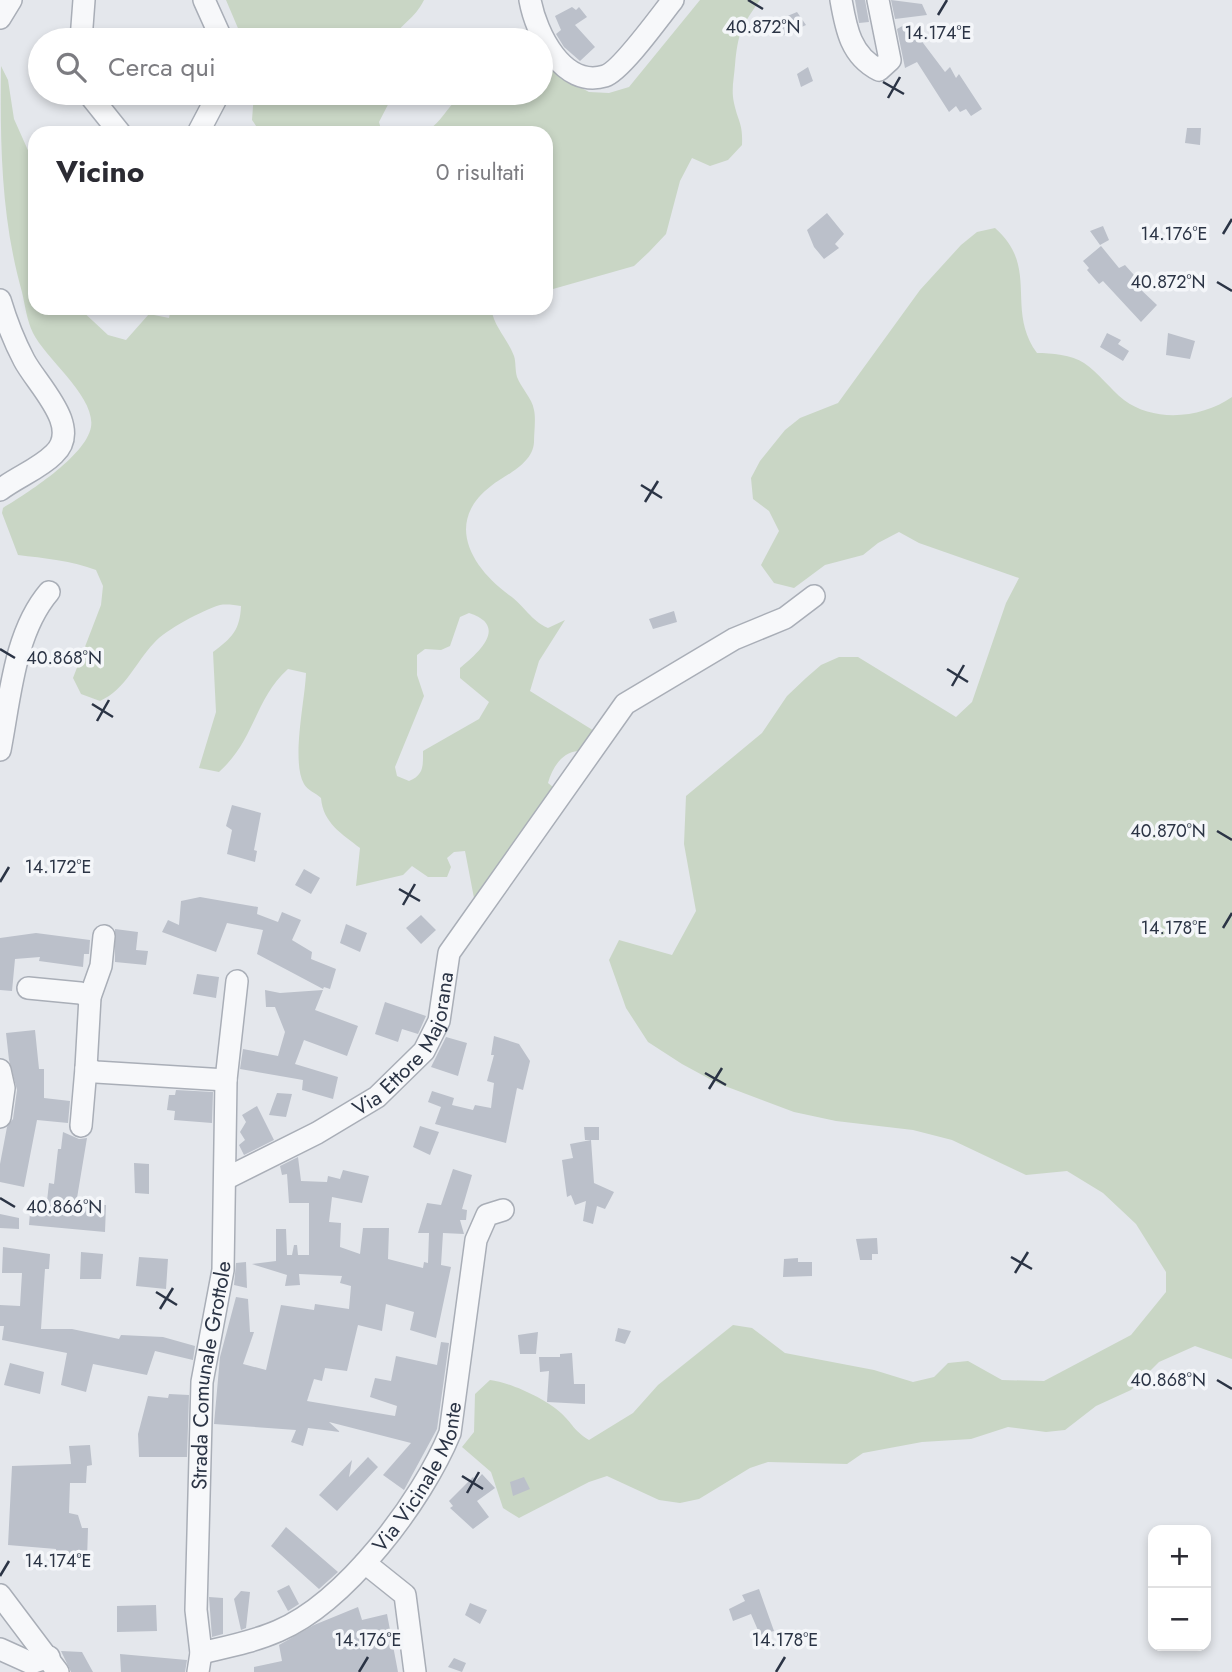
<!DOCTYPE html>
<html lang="it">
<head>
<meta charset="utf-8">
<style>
  :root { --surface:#fff; --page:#f7f7f7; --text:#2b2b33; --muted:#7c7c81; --line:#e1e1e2 }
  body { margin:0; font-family:Jost,sans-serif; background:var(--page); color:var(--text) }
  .controls { position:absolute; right:21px; bottom:21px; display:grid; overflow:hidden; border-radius:14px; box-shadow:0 4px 10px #0003 }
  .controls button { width:63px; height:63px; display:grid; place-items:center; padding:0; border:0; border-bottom:2px solid var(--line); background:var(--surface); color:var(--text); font:35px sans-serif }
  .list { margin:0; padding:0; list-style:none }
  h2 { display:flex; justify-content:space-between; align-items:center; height:91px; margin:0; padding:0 28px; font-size:30px }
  h2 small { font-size:23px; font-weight:400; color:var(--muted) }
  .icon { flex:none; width:38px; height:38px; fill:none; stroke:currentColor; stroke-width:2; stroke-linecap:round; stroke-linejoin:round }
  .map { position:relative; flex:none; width:1232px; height:1672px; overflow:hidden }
  .search { position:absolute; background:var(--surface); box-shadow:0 4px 10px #0003; left:28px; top:28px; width:525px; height:77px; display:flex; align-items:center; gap:18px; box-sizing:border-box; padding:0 24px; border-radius:38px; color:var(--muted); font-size:26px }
  .panel { position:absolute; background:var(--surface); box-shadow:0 4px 10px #0003; left:28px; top:126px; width:525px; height:189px; border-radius:21px }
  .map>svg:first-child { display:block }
</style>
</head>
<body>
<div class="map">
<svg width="1232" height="1672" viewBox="0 0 1232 1672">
  <rect width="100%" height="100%" fill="#e4e7ec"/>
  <path fill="#c9d6c5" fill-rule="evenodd" d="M226,0H424C414,20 402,22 392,40H243Z
    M700,0H760C741,27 738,33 735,65C734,79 731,89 734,103C738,122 743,123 742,145L728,160L710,166L692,158L680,181L666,234L649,252L634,266L546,291V133H423C438,126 444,113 454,102C468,86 519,93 541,93V57L572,83L589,92L609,93L629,87Z
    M1,66L8,80L14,119L35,166V308H79L108,335L126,340L149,314L169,318L171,308H246L263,312L282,308H491C494,327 507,338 514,356C516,362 515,370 517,377C521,388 532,398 534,410C536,418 534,433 534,442C533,464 505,475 491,486C444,522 471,567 509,595C525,606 530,620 548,628L565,620L539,661L530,691L599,734L596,739L589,737L578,751C562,752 552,768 548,783L553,787L474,898L465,851L454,852L447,858L451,867L447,877H428L412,866L403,875L356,886L360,848C342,834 323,823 321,798C316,793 307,790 304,784C291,761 305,701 306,673L288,669C255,698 255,740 219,772L199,768L216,712L213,652C232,638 240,630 241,606C235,605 226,604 220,605C203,610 165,630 154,643C135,663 126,689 100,701L81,694L73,678L101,605L103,586L96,570C73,561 43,558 18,555L2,513L3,508C26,494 86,456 91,427C96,397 45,358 33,333C27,321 25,305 22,292C1,218 0,143 1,66ZM469,613C510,626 477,654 460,668V678L489,702L479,719L423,751C423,766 424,775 409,781L397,776L395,767L424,696L417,675V655L425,649L441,650L450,646L460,617Z
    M254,93H394L379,122L382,133H261L252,120Z
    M995,228C1040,267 1005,309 1037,353C1051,353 1072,355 1084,363C1099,373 1110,389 1124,400C1155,423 1202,418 1232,397V1359L1195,1346L1159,1362L1131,1390L1096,1406L1065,1430L1046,1432L1008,1427L971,1439L922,1442L863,1453L847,1464L768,1462L750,1468L699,1499L680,1503L659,1500L607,1476L589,1482L519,1518L503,1508L491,1472L462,1447L474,1432L475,1394L490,1380C509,1382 546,1399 561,1413C573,1424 573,1430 589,1440L633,1413L658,1385L733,1325L752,1328L785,1353L874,1370L913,1382L934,1377L948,1363L968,1361L1002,1380L1044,1381L1131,1335L1166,1292V1272L1136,1224L1103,1193L1067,1171L1026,1175L952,1140L913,1130L836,1121L794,1112L717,1083L682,1064L648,1042L626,1008L609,960L619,940L672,955L696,911L684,844L686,796L762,733L787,696L806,678L821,665L839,657H858L956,717L972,702L1006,603L1019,578L919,543L899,532L878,543L863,555L825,565L794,588L774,583L761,565L779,531L769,511L753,499L751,478L760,461L785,430L800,418L838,403L920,290L961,245L977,232Z"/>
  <path fill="#bbc0ca" d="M855,0H865L869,22L859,23Z
    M891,0L922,4L927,15L895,19Z
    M572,7L576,10L579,7L587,17L575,25L595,47L580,61L564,47L556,34L561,30L555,16Z
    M797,12L806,25L782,36L773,22Z
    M908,23L945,72L950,67L956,78L959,74L982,109L971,116L966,109L960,112L956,106L949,112L917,62L905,68L897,29Z
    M808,67L813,81L801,87L797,74Z
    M1187,128H1201L1200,145L1185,143Z
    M827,213L844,234L835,244L839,248L824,259L814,247L807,230Z
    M1103,226L1109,240L1100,245L1090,231Z
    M1101,246L1119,268L1125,265L1142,284L1138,287L1157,305L1141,322L1103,281L1099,284L1087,270L1089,268L1083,261Z
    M1107,333L1121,340L1118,344L1129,351L1123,361L1100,347Z
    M1168,333L1195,341L1190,359L1166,355Z
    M674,611L677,622L653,629L649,619Z
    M232,805L261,813L254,850L257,851L255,862L227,854L232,830L226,826Z
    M304,869L320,878L311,894L295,885Z
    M200,897L258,907L257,914L278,922L282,912L301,920L292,940L312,952L311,959L336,969L330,989L324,987L323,989L257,954L263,930L227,923L216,952L162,932L168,920L179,925L181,901Z
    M421,915L436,930L421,944L406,928Z
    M346,924L367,933L360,952L340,943Z
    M115,929L138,932L136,950L148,951L146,965L115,962Z
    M36,933L90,940L89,954H84L83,967L39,961L40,957L15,959L12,991L0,990V938Z
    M197,974L219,977L216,998L193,994Z
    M265,990L280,993L323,990L315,1010L358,1026L347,1056L304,1040L295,1064L338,1077L333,1099L302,1090L303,1080L240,1069L243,1049L278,1056L285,1032L275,1007H266Z
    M385,1002L426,1016L418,1034L402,1029L398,1042L375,1034Z
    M35,1030L39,1069H44V1098L70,1101L68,1123L37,1120L24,1187L0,1182V1164L7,1127L13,1119L17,1090L9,1060L6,1033Z
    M494,1036L519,1044L530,1061L523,1090L517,1088L506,1143L435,1124L441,1107L428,1102L432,1091L454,1098L452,1105L473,1110L475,1105L491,1108L494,1083L487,1081L494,1055H491Z
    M446,1037L467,1043L458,1076L431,1067Z
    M176,1090L213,1092L212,1123L174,1120L175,1111L167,1110L169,1095H175Z
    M277,1093L292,1094L286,1117L269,1115Z
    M257,1106L274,1140L244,1155L239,1145L245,1140L240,1132L246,1122L242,1115Z
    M420,1126L439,1132L430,1155L413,1147Z
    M584,1127H599V1140H591L594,1183L614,1192L605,1209L597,1206L593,1224L583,1221L586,1201L575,1205L571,1195L567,1197L562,1160L573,1158L570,1144L591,1140H585Z
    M63,1132L79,1139L87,1138L76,1204L106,1205L105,1232L29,1225L31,1200L47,1201L49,1183L54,1184L58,1149H61Z
    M298,1157L301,1181L327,1182L328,1176L340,1179L343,1170L369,1176L362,1203L332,1197L329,1222L341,1223L340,1247L360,1254L363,1228H389L388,1259L423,1268L424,1262L428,1263L429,1233H418L427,1203L441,1205L453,1169L472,1175L462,1209L467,1210L466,1220H460L464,1234L443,1233L441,1265L451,1267L436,1338L410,1330L414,1312L386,1304L382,1331L358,1325L347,1371L325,1368L322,1381L314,1379L307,1401L395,1416L397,1406L370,1397L375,1378L391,1381L396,1356L437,1365L441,1342L449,1343L437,1429L404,1490L383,1475L411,1443L329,1422L340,1432L308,1428L303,1446L291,1442L296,1430L214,1424L220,1357L236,1297L248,1299L250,1332H254L243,1364L266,1370L281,1305L314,1310L315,1304L349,1309L351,1286L340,1283L342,1276L299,1274L300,1285L285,1286L287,1275L252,1264L276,1261V1229H286L287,1255H292L294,1245H297L298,1255H309V1203H289L287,1174L282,1175L280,1166Z
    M134,1163L149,1164V1194L135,1193Z
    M0,1214L19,1218V1229L0,1228Z
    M877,1238L878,1254H872V1260H860L856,1239Z
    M3,1247L50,1254L49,1269H45L41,1329H72L119,1339L121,1335L163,1337L195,1346L193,1360L155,1351L147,1375L93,1364L86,1392L61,1385L67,1353L2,1340L4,1326H0V1305L20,1306L22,1273H2Z
    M81,1252L103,1254L101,1279H80Z
    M139,1257L168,1259L166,1289L136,1286Z
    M798,1258V1262H812V1276L783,1277L784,1259Z
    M246,1262L247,1288L234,1285L236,1263Z
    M618,1328L631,1331L625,1344L615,1341Z
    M538,1332L536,1354H520L518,1335Z
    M572,1353L574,1384H585V1404L547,1402L549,1371L540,1372L539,1357H560V1354Z
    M10,1363L44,1372L40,1394L4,1385Z
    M169,1394L189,1395L187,1457H139L138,1434L148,1396L168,1398Z
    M90,1445L92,1465L87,1466L86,1483H70L69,1513L78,1515L82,1528H88L87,1560L56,1558V1549L8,1545L12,1466L71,1464L69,1446Z
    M368,1457L378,1467L337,1511L319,1495L352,1460L349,1477Z
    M482,1474L495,1488L477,1501L489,1517L473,1529L450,1508L453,1506L449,1501L473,1477L476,1481Z
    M524,1477L530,1489L513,1496L510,1482Z
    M286,1527L338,1572L319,1589L271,1546Z
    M289,1585L299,1604L288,1611L277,1591Z
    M759,1589L774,1631L760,1635L751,1614L733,1621L729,1609L745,1601L742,1595Z
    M241,1591L250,1592L246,1628L241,1630L234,1599Z
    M209,1597L223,1598V1634L212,1637Z
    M470,1603L487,1610L480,1624L465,1615Z
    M156,1605L157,1631L117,1632V1606Z
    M358,1607L362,1620L387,1614L398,1672H254V1667L282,1661L279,1645L314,1625Z
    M61,1651L82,1652L93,1672H71Z
    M120,1654L187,1660L185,1672H121Z
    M454,1658L466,1663L462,1672L448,1667Z"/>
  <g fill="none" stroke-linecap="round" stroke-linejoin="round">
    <defs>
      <g id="minor">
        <path d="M204,0L222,40"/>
        <path d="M530,0C536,33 563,89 605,76C621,71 661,15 673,0"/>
        <path d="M841,0C846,29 851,56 879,70L890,60L878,0"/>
        <path d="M0,18L11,0"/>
        <path d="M81,40L84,0"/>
        <path d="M88,93L120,133"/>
        <path d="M198,133L219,93"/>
        <path d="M0,300C6,320 14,341 24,360C37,385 83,427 54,454C39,469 17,477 0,490"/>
        <path d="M0,750C10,699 14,633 49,592"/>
        <path d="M104,936L101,966L90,997L86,1068L96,1072L226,1080"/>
        <path d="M28,988L80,993L90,997"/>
        <path d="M0,1070L4,1088L0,1117"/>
        <path d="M81,1126L86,1068"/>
        <path id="s1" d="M225,1179L317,1133L377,1097L424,1051L439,1021L449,953L625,704L734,639L785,618L814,596"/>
        <path d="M365,1563L405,1595L415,1672"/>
        <path d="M0,1595L58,1672"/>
        <path d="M0,1649L31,1663L49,1657"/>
        <path id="s2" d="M201,1653C226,1647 253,1642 278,1631C346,1602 422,1501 450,1433L476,1240L487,1215L503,1210"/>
        <path id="s3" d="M198,1672L201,1653L196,1610L202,1382L223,1270L226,1080L237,981"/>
      </g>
    </defs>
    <use href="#minor" stroke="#a9aeb7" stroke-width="24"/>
    <use href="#minor" stroke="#f7f8fa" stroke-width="21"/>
  </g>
  <path fill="none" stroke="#2b3445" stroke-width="2.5" d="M748,0L763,9M938,15L947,0M883,82L904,94M888,98L900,77M1223,234L1232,219M1217,282L1232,291M641,485L662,498M645,502L658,481M0,649L15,658M947,669L968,682M952,686L964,665M92,704L113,717M97,721L109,700M1217,831L1232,840M0,882L9,867M399,889L420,901M403,905L415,884M1223,928L1232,913M705,1073L726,1085M709,1089L722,1068M0,1198L15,1207M1011,1257L1032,1269M1015,1273L1028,1252M156,1292L177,1305M160,1309L173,1288M1217,1380L1232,1389M462,1476L483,1489M467,1493L479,1472M0,1576L9,1561M359,1672L368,1657M776,1672L785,1657"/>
  <g text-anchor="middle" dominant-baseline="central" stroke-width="7" stroke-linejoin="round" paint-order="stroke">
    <g font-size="21" fill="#2b3445" stroke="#f4f6f9">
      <text stroke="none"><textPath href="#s1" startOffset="234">Via Ettore Majorana</textPath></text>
      <text stroke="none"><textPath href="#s3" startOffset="298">Strada Comunale Grottole</textPath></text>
      <text stroke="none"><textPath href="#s2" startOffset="294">Via Vicinale Monte</textPath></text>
    </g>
  </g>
  <g font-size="18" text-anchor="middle" fill="#2b3445" stroke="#f4f6f9" stroke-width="7" stroke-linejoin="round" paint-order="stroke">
    <text x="763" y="33">40.872°N</text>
    <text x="938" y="39">14.174°E</text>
    <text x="1174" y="240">14.176°E</text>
    <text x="1168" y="288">40.872°N</text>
    <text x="64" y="664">40.868°N</text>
    <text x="1168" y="837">40.870°N</text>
    <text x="58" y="873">14.172°E</text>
    <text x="1174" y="934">14.178°E</text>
    <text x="64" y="1213">40.866°N</text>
    <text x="1168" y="1386">40.868°N</text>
    <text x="58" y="1567">14.174°E</text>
    <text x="368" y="1646">14.176°E</text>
    <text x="785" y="1646">14.178°E</text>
  </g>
</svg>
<div class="controls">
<button>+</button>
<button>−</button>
</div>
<div class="search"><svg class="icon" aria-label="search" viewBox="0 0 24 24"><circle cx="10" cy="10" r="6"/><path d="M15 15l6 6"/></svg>Cerca qui</div>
<section class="panel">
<h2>Vicino<small>0 risultati</small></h2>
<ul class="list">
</ul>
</section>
</div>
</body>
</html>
